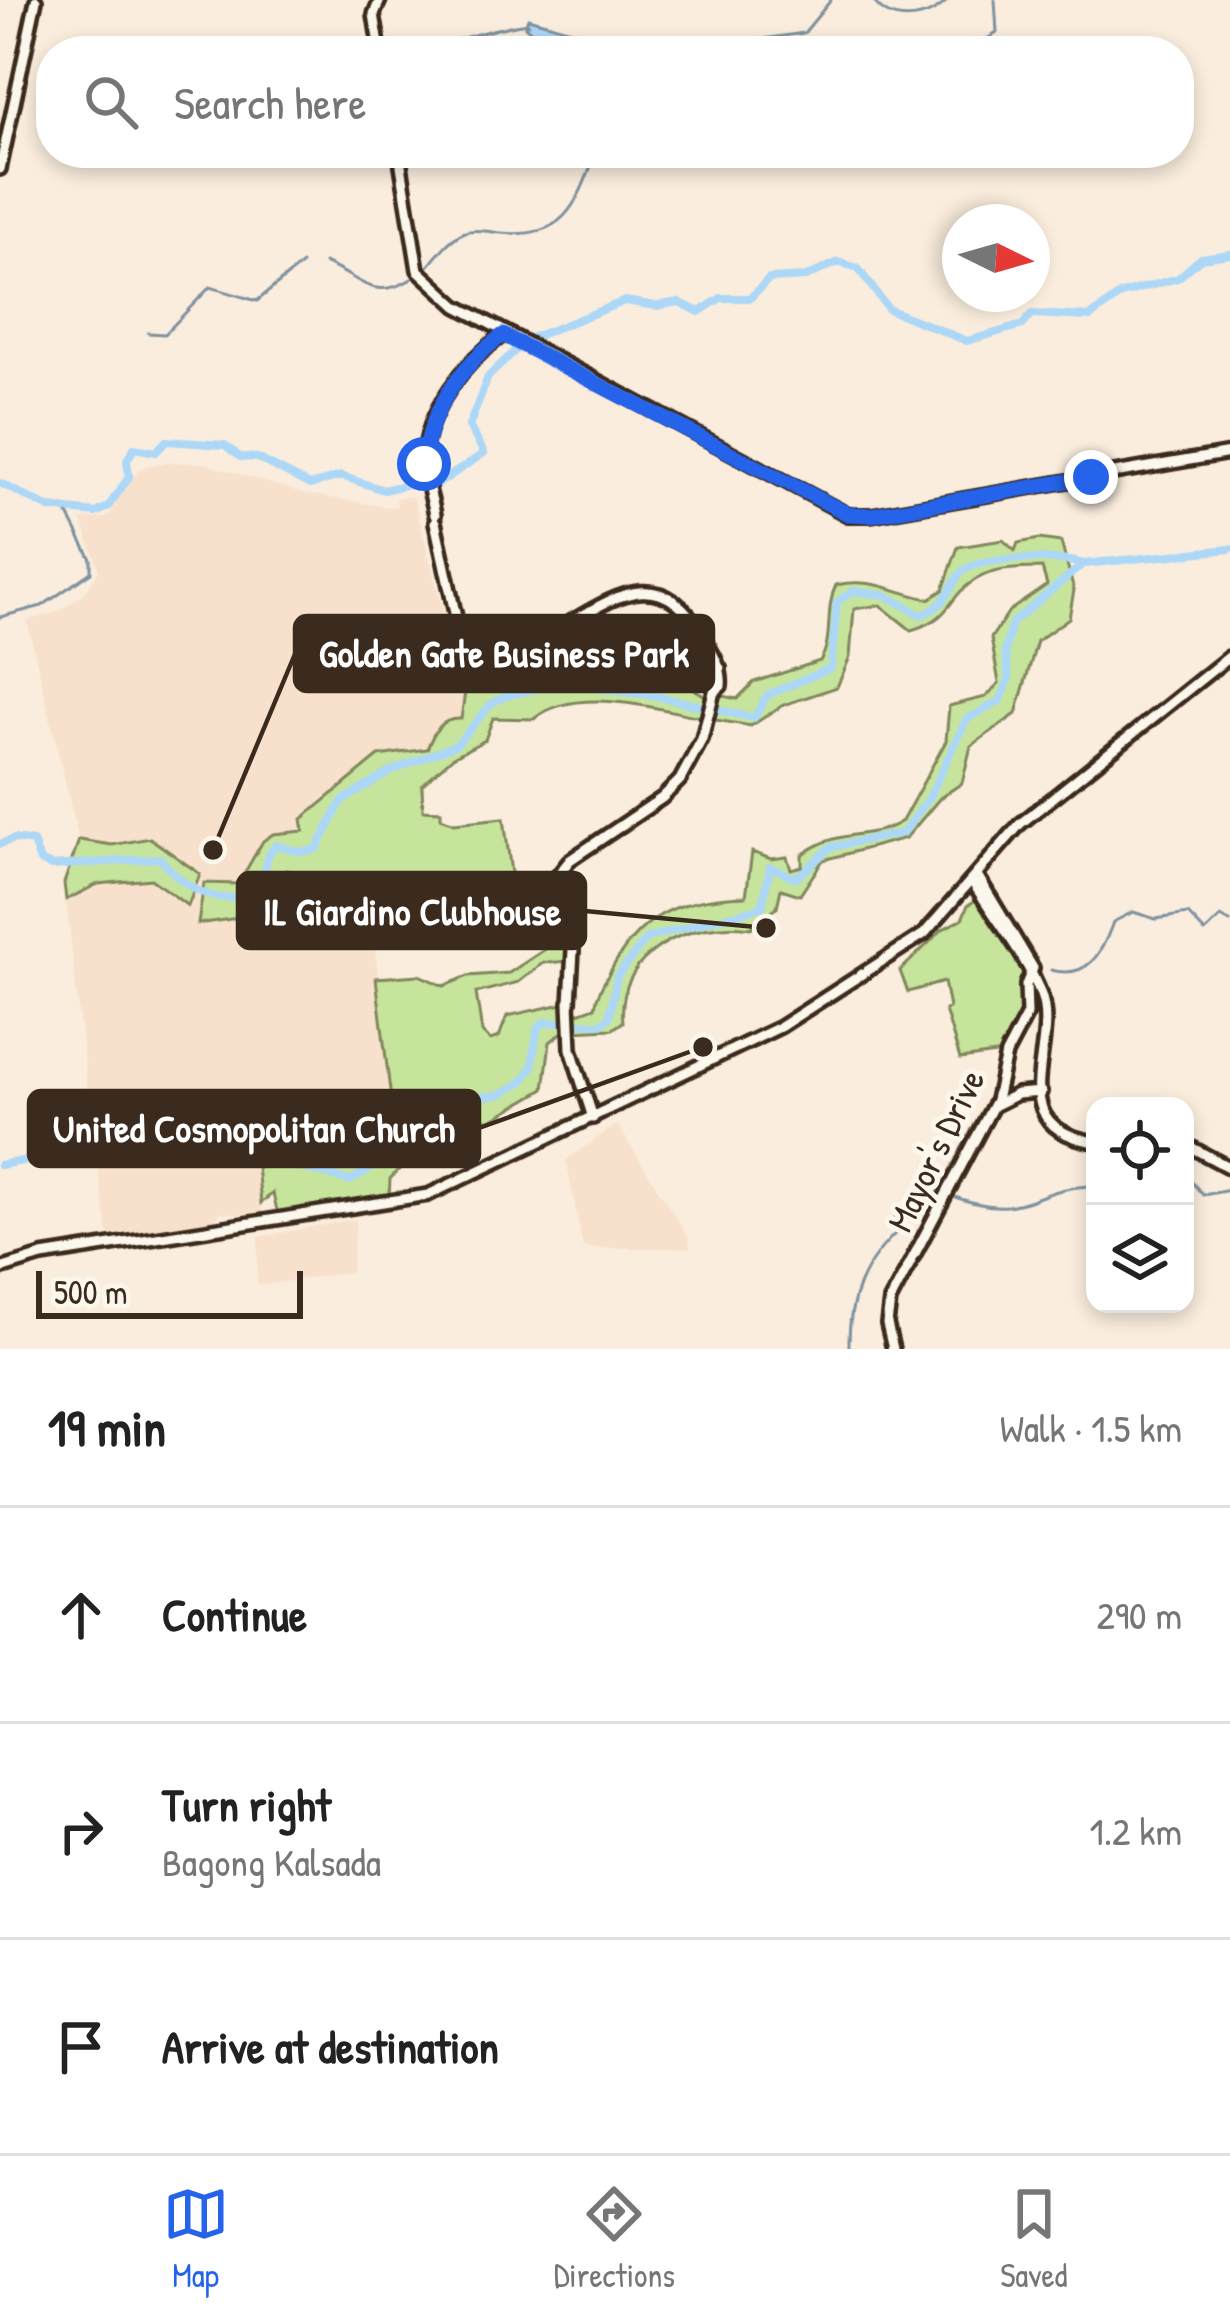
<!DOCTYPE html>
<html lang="en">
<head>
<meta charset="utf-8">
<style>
  :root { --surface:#fff; --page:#f2f2f2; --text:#222; --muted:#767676; --line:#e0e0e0; --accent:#2563eb }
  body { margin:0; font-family:"Patrick Hand",sans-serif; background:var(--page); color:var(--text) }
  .controls { position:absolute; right:36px; bottom:36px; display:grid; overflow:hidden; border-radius:24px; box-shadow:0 6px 18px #0003 }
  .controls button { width:108px; height:108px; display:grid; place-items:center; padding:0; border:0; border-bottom:3px solid var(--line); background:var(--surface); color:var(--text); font:60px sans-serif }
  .compass { position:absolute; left:942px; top:204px; width:108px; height:108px; border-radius:50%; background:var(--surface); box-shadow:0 6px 18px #0003; rotate:95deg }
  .scale { position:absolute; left:36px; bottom:30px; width:267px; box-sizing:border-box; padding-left:12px; border:6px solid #3b2a1e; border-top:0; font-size:33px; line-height:42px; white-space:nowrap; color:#3b2a1e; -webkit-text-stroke:9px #fbf7ec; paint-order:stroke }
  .stop { position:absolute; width:36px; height:36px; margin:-27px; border:9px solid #2563eb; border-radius:50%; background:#fff }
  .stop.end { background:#2563eb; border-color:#fff; box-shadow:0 3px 12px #0008 }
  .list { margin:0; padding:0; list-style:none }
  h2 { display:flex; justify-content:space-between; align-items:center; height:156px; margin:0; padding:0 48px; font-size:51px }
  h2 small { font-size:39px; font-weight:400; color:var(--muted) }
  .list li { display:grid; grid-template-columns:78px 1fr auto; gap:36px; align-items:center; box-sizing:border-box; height:216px; padding:0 48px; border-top:3px solid var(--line) }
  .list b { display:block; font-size:45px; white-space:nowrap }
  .list p { margin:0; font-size:39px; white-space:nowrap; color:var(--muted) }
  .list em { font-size:39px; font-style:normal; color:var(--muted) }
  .icon { flex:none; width:66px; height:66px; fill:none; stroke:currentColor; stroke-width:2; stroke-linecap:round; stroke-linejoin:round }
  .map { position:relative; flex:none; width:1230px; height:1349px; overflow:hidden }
  .search { position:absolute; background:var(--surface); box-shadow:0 6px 18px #0003; left:36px; right:36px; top:36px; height:132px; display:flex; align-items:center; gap:30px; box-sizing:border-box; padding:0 42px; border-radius:48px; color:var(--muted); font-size:45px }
  .sheet { height:804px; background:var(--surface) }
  nav { display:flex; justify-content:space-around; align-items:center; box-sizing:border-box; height:168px; border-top:3px solid var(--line); background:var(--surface); font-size:33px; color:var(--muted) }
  nav a { display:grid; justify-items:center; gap:6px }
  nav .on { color:var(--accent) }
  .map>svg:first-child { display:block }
</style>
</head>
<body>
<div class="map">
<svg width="1230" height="1349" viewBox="0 0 1230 1349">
  <rect width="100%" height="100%" fill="#faeddd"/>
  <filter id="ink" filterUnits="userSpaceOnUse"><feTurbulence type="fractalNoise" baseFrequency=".00833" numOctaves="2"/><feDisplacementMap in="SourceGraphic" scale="24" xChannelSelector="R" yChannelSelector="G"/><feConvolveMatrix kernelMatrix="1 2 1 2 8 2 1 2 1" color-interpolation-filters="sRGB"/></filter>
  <g filter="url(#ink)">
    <path fill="#f8e1cc" d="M167,462L203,463L306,494L389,507L397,506L396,498L413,496L465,692L461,719L427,749L411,751L323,798L303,819L304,831L263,841L238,884L205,883L197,904L286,870L325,880L341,923L372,920L394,1123L377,1149L367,1156L340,1157L284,1138L222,1136L256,1158L263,1217L221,1212L210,1226L109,1239L97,1162L156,1147L195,1144L214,1149L177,1109L92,1133L66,900L98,884L152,879L188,906L199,874L176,854L126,841L112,845L79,840L27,621L59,611L84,594L99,570L81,519L107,518L133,477L144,466Z
      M617,1124L689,1238L690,1248H583L566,1160Z
      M356,1219L351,1272L257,1286L258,1237Z"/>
    <path fill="#c7e49c" stroke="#81875d" stroke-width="3" d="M1039,539L1061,542L1074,590L1069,618L1037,641L1016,714L971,746L962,783L940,798L906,838L823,860L800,895L781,889L777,907L751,928C690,919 616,952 623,1022L613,1029L572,1031L573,1015L595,1007C598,990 607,978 615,963C646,910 686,898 746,896L752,852L771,859L787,857L791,869L802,866V855C841,826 872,841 902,821L946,741L949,706L986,697L999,683L991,638L1009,611L1047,585L1042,568C1020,569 997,567 977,579C946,596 955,618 911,630L880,605L854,609L850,657L837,687L783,705L751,726L710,719L719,695L737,699L754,682L820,661C834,639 824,610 836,585C873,577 896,593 929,599L943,590L958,547L1003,540L1015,551L1018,543Z
      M596,663C631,675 679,674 709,699L705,718C655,708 574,685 534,719L493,718L485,740L453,757L422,785L423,810L441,811V818L454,823L504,818L512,881L388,901V918L341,923L326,882L286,870L278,877L270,913L198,924L204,883L238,884L263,841L273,834L304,831L302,819L379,756L427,749C434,731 441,718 461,719L465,692Z
      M150,838L200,874L188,906L151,879L98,884L66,900L64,883L79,840L112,845Z
      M979,898L1023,972L1025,1012L1002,1053L960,1059L945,1010L949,1008L944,982L908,992L900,971L943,929L962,919L968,905Z
      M547,948H569L571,961L543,963L519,982L476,993L482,1032L490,1040L499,1037L507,1016L562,1004L564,1031L550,1042L544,1089L491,1120L461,1116L444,1136H431L390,1179L389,1199L278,1215L273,1193L261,1203L256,1158L222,1136L219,1116C272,1119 314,1163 367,1156L394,1123L376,978L419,975L444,986L468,976L509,973Z"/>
    <path fill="#acd7f7" stroke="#7f92a0" stroke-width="3" d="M528,18L611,41L610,51L525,46L527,36L535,35L525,26Z"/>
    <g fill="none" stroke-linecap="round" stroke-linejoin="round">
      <path stroke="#7f92a0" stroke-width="3" d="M873,0C891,27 928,20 948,0
        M728,44L804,33L831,0
        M415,51C437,46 516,21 528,24
        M965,51L997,33L995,0
        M324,263C365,280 374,304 418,275
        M426,269C438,255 448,239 465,232C474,228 491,232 501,233C565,239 576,206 596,153
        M148,333L165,334L210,287L257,301L302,264
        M0,617L42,606L91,572V559L64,507
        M1051,970C1088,980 1102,953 1113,922L1133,912L1156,919L1188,914L1205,932L1221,917L1230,922
        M1185,1174L1203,1195L1230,1190
        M952,1196C1029,1224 1029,1186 1095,1186
        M922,1207L939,1191
        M894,1228L896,1213L907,1203L919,1207
        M849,1349C848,1298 863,1263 900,1229"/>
      <path stroke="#acd7f7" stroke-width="8" d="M0,483L49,508L96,513L108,507L129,477L127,460L134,448L156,452L166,441L225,445L240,457L257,458L310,485L341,476L384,490L416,482L428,491L484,453L469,426L488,377L526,340L625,301L656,306L679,302L699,312L721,298H750L769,279L806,277L838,262L858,268L888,309L967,341L1023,325L1032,314L1090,317L1121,294L1178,278L1201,258L1230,254
        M0,844L14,839L33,842L40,861L51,866L160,858C186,891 216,907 260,893L268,855L276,845L301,852L317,849L342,801L392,771L457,744L492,703L506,696L561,683L661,697L754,718L767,695L831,668L837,602L853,591L885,595L921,615C945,608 947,591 960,574C974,555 1063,557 1084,564L1230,549
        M0,1165L43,1157L52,1148L135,1137L177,1121L230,1131L290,1165L350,1181L382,1161L403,1133L434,1122L472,1097L499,1095L522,1082L532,1067L537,1030L544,1022L601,1024L609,1018L617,976L647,938L762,907L770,867L796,878L831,847L903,833L929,798L966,720L1001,700L1009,679L1005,650L1012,623L1082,565"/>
      <defs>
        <path id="secondary" d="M380,0L374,14L380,51
          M399,153L418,270L457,306L848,515H871L1230,453
          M0,169L36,0
          M435,515C432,497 424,477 424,459C426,410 465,362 503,335
          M435,522L459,631L478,642
          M483,644C555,674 639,520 702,635C711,651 723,667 721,686L714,692
          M977,875L1033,968
          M972,881C994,917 1027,956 1041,995C1060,1048 998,1127 1095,1142
          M569,1002L571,1049L593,1118
          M570,1003L573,950L555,903L554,880L570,860L662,798L680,780L702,739L720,668
          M995,1105L1017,1094L1041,1092
          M1185,1144L1230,1168
          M0,1269L42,1256L428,1195L780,1027L924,934L1020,824L1230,656
          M893,1349L887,1324L890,1301L996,1100L1006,1054L1027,1014L1026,985L1033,968"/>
      </defs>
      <use href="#secondary" stroke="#3b2a1e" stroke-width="18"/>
      <use href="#secondary" stroke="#fbf7ec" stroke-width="9"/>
    </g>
  </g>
  <g fill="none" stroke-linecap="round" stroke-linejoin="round" filter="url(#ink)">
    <path stroke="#2563eb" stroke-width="15" d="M424,464C428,412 461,365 503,335L848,514L871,515L1091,477"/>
  </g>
  <g text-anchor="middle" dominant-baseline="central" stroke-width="10" stroke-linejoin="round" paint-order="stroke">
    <g font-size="36" fill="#3b2a1e" stroke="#fbf7ec">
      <text transform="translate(935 1150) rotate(-64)">Mayor's Drive</text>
    </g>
  </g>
  <path fill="none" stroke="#3b2a1e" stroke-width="4.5" d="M213 850L295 654M766 928L585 911M703 1047L479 1128"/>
  <g fill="#3b2a1e" stroke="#fbf7ec" stroke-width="4.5">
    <circle cx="213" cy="850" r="12"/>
    <circle cx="766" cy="928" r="12"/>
    <circle cx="703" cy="1047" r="12"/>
  </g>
  <g fill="#3b2a1e" stroke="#3b2a1e" stroke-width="4.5">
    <rect x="295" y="616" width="418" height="75" rx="12"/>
    <rect x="238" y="873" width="347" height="75" rx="12"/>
    <rect x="29" y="1091" width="450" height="75" rx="12"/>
  </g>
  <g font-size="39" text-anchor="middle" font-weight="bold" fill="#fff">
    <text x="504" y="667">Golden Gate Business Park</text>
    <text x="412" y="925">IL Giardino Clubhouse</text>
    <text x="254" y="1142">United Cosmopolitan Church</text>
  </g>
</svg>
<div class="controls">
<button><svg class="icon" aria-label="locate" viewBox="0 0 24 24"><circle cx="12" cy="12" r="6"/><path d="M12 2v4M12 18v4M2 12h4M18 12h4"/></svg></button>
<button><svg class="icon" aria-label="layers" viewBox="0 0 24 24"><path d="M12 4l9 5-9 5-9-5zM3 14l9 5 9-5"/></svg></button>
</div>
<svg class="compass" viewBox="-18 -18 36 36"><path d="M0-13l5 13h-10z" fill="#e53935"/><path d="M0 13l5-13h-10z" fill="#767676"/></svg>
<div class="scale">500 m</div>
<div class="stop" style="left:424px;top:464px"></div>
<div class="stop end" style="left:1091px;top:477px"></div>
<div class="search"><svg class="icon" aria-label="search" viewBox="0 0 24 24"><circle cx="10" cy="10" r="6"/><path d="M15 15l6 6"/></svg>Search here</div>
</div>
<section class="sheet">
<h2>19 min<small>Walk · 1.5 km</small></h2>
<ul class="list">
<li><svg class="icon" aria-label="ahead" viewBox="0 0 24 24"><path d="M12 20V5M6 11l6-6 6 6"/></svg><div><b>Continue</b></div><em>290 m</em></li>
<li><svg class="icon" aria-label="right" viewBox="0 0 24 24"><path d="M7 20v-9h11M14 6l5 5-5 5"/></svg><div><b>Turn right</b><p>Bagong Kalsada</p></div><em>1.2 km</em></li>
<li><svg class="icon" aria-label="arrive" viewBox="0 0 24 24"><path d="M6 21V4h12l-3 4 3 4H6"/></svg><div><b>Arrive at destination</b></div></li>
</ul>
</section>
<nav>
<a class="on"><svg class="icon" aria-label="map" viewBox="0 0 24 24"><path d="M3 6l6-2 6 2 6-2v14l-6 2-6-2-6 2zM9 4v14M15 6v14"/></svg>Map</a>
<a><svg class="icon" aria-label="directions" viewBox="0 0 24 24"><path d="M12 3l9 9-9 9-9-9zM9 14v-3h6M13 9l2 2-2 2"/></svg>Directions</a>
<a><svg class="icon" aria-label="saved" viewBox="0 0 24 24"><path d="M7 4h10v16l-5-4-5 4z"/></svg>Saved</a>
</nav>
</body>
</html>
